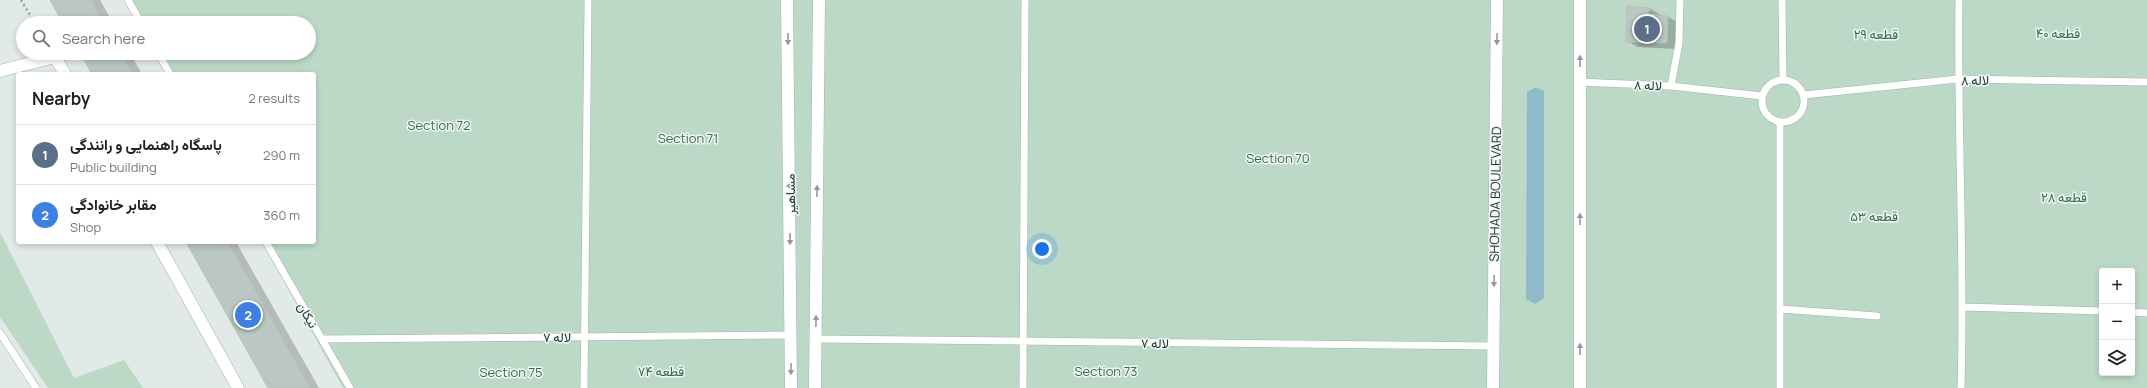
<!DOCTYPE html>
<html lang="en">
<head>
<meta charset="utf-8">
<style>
  :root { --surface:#fff; --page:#f2f2f2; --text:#222; --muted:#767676; --line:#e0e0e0; --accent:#1a73e8 }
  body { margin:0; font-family:Manrope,Vazirmatn,sans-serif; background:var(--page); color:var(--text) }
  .controls { position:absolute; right:12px; bottom:12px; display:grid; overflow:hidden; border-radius:4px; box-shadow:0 2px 6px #0003 }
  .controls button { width:36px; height:36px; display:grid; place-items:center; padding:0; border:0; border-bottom:1px solid var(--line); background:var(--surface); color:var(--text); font:20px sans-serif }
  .you { position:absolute; left:1042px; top:249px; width:14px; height:14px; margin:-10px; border:3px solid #fff; border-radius:50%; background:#1a73e8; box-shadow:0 0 0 6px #1a73e833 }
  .badge { display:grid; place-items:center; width:26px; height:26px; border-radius:50%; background:var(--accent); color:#fff; font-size:13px; font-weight:700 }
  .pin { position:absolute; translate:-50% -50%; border:2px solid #fff; box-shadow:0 1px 4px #0006 }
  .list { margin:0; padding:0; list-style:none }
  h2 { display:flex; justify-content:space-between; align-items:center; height:52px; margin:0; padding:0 16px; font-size:17px }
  h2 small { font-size:13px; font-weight:400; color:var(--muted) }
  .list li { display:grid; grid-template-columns:26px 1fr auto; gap:12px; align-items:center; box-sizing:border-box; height:60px; padding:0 16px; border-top:1px solid var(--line) }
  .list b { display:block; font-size:15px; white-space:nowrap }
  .list p { margin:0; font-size:13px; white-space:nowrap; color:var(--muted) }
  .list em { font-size:13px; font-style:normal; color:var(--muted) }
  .icon { flex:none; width:22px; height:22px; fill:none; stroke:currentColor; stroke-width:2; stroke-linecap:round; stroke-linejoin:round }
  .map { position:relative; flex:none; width:2147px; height:388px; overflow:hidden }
  .search { position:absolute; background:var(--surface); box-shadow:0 2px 6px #0003; left:16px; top:16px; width:300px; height:44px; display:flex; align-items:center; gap:10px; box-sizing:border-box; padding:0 14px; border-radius:22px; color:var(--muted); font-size:15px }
  .panel { position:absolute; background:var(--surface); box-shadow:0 2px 6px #0003; left:16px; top:72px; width:300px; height:172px; border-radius:4px }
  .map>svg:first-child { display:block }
</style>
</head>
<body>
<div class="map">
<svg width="2147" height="388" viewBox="0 0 2147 388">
  <rect width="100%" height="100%" fill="#e1eae7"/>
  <path fill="#bcd9c7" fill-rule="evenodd" d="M127,0H2147V388H343L262,242H314V74H168L156,53H309V23H140ZM2102,271H2132V373H2102Z
    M0,232L74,378L124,360L143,388H48L0,317Z"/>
  <path fill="#8fbac9" d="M1536,87L1544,91V298L1535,304L1526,299L1527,92Z"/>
  <path fill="#0003" d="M51,0H100L113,23H64Z
    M1628,7L1651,9L1661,15V16L1668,17L1679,23L1677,49L1638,47L1627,41Z
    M81,53H130L142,74H93Z
    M187,242H236L319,388H269Z"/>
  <path fill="#bac7c3" stroke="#b4c3bf" d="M50,0H91L104,23H63Z
    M1627,6L1651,8L1647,14L1668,16L1667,43L1626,42Z
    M80,53H121L133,74H92Z
    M186,242H228L310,388H268Z"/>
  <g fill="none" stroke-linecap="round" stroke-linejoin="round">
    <defs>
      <path id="lane" d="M128,0L141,23
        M1782,0L1783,79
        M1959,0C1957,129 1965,259 1961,388
        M158,53L170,74
        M1762 101a21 21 0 1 1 42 0a21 21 0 1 1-42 0Z
        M1580,82L1671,86L1762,96
        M1671,86L1679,43L1680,0
        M1804,95L1958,79L2147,82
        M266,242L350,388
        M1963,307L2102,311
        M1780,309L1877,316
        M2132,312L2147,313
        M0,333L36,388
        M322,339L792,335
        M816,339L1494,346
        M584,388L588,0
        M1023,388L1025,0
        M1780,388V122"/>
      <path id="street" d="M0,71L55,57L65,74
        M157,242L238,388"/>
      <path id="secondary" d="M787,0L791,388
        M1580,0V388
        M815,388L819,0
        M1493,388L1497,0"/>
    </defs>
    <use href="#lane" stroke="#a4b1ae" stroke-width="8"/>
    <use href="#street" stroke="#a4b1ae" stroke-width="13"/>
    <use href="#secondary" stroke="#a1b5b0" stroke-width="13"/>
    <path stroke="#85aaa3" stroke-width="2.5" stroke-dasharray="2 3" stroke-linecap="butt" d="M21,0L35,23"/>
    <use href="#lane" stroke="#fff" stroke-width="7"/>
    <use href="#street" stroke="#fff" stroke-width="12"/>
    <use href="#secondary" stroke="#fff" stroke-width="12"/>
  </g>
  <defs><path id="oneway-solid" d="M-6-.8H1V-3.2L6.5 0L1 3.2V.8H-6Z"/></defs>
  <g fill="#919c9a">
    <use href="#oneway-solid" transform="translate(788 39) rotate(89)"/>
    <use href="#oneway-solid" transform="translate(1497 39) rotate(91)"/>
    <use href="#oneway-solid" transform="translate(1580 61) rotate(-91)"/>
    <use href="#oneway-solid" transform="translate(817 191) rotate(-89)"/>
    <use href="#oneway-solid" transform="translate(1580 219) rotate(-90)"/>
    <use href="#oneway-solid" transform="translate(790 239) rotate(89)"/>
    <use href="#oneway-solid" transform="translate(1494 281) rotate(91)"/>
    <use href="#oneway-solid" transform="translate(816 321) rotate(-89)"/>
    <use href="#oneway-solid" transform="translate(1580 349) rotate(-90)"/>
    <use href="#oneway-solid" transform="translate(791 369) rotate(91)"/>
  </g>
  <g text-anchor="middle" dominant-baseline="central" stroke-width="3" stroke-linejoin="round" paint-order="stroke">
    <g font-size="13" fill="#326b4f" stroke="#f1f7f5">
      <text x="2058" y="33">قطعه ۴۰</text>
      <text x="1876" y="34">قطعه ۲۹</text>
      <text x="439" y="125">Section 72</text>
      <text x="688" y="138">Section 71</text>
      <text x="1278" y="158">Section 70</text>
      <text x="2064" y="197">قطعه ۲۸</text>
      <text x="1874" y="216">قطعه ۵۳</text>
      <text x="661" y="371">قطعه ۷۴</text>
      <text x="1106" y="371">Section 73</text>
      <text x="511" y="372">Section 75</text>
    </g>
    <g font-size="13" fill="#233936" stroke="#f1f7f5">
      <text x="1975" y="80">لاله ۸</text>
      <text transform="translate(1648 85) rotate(2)">لاله ۸</text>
      <text transform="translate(790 194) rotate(-91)">مشاهیر</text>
      <text transform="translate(1495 194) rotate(-89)">SHOHADA BOULEVARD</text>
      <text transform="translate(308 315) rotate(60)">نیکان</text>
      <text x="557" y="337">لاله ۷</text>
      <text transform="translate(1155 343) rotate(1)">لاله ۷</text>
    </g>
  </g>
</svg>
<div class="controls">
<button>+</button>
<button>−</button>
<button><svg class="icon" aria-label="layers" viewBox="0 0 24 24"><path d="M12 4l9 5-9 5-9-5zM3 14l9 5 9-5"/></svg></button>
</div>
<div class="you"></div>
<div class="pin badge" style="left:1647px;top:29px;background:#5c6f8a">1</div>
<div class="pin badge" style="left:248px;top:315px;background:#3f7fe0">2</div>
<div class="search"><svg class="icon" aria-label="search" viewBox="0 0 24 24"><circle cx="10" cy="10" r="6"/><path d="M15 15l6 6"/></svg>Search here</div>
<section class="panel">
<h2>Nearby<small>2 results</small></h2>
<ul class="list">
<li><span class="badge" style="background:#5c6f8a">1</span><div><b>پاسگاه راهنمایی و رانندگی</b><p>Public building</p></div><em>290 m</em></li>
<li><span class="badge" style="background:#3f7fe0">2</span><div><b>مقابر خانوادگی</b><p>Shop</p></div><em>360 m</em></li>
</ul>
</section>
</div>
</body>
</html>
